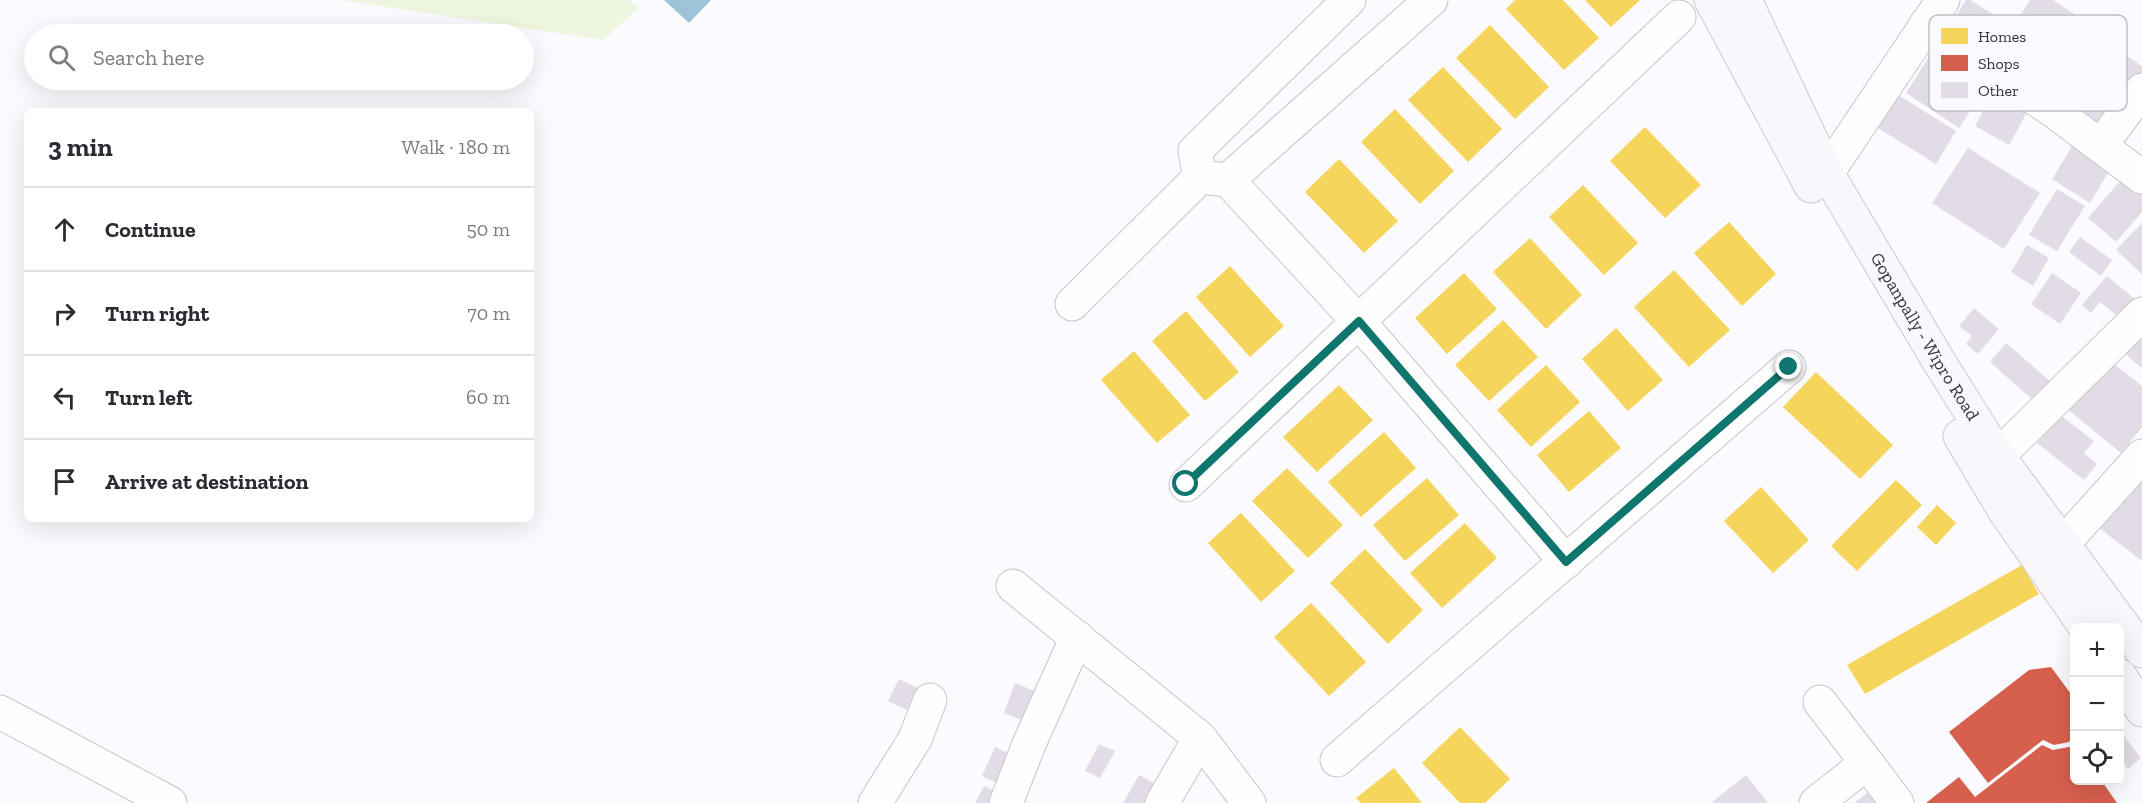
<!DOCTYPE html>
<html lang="en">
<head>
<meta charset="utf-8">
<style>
  :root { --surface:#fff; --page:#f7f7f7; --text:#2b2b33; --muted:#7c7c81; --line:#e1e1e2 }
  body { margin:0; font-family:"Zilla Slab",serif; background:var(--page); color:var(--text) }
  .controls { position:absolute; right:18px; bottom:18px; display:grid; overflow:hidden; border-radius:9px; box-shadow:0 6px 24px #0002 }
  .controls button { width:54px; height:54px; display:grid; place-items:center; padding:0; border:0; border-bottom:2px solid var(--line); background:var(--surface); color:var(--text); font:30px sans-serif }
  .stop { position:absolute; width:18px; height:18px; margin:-14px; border:4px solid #0f766e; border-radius:50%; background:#fff }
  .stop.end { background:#0f766e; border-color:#fff; box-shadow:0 2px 6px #0008 }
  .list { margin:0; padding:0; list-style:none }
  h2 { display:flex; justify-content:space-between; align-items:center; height:78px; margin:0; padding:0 24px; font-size:26px }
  h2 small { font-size:20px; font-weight:400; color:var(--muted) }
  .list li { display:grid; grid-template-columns:39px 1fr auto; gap:18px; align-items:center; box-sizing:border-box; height:84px; padding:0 24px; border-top:2px solid var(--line) }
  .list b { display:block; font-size:22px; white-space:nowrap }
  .list em { font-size:20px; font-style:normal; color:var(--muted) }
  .icon { flex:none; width:33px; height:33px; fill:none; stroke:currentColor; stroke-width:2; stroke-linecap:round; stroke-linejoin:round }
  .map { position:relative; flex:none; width:2142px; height:803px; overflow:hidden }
  .search { position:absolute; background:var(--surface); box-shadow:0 6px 24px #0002; left:24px; top:24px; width:510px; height:66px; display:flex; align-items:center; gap:15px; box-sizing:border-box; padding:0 21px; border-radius:33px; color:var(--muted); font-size:22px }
  .panel { position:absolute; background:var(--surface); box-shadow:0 6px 24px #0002; left:24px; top:108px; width:510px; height:414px; border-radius:9px }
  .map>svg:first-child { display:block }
</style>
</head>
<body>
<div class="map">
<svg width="2142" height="803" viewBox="0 0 2142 803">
  <rect width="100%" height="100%" fill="#fbfafe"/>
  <path fill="#eef6e0" d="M341,0H630L639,8L603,40Z"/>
  <path fill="#9cc3d6" d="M664,0H711L689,23Z"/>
  <path fill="#f6d55c" d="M1515,0H1563L1599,38L1564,70L1506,9Z
    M1585,0H1640L1611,27Z
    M1490,25L1549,87L1515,119L1456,58Z
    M1443,67L1502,129L1468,162L1408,100Z
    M1395,109L1454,171L1420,204L1361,142Z
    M1645,127L1701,185L1665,218L1610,161Z
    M1339,159L1398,221L1364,253L1305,192Z
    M1583,185L1638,243L1604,275L1549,217Z
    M1729,222L1776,274L1742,306L1694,253Z
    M1530,238L1582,295L1546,329L1493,272Z
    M1230,266L1284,326L1250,357L1196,297Z
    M1674,270L1730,330L1689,367L1634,307Z
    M1464,273L1497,309L1447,354L1415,318Z
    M1186,311L1239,372L1205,401L1152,341Z
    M1503,320L1538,357L1489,401L1455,365Z
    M1616,328L1663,380L1628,411L1582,359Z
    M1134,351L1190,415L1157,443L1101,380Z
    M1546,365L1580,402L1531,447L1497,410Z
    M1816,372L1893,445L1860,479L1783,407Z
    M1339,385L1373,420L1317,472L1283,437Z
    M1589,411L1621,448L1569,492L1537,455Z
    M1384,432L1416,468L1361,517L1328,482Z
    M1287,468L1343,525L1308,558L1252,501Z
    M1427,478L1459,515L1405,561L1373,525Z
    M1896,480L1922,505L1857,571L1831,546Z
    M1761,487L1809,540L1773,573L1724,521Z
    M1937,505L1956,523L1936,545L1917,527Z
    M1241,513L1295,571L1261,602L1208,543Z
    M1465,523L1497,558L1442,608L1410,573Z
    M1365,549L1423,610L1388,644L1330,583Z
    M2022,565L2039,594L1865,694L1847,665Z
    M1311,603L1366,662L1329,696L1274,637Z
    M1460,727L1510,779L1485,803H1460L1422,763Z
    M1394,768L1422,803H1361L1356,798Z"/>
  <path fill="#d6604d" d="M2051,667L2074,698V738L2069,742L2054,745L2043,740L1988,783L1949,732L2029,670Z
    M2042,745L2053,750L2074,746V780H2101L2117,803H1926L1959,777L1975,797Z"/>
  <path fill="#e2dce6" d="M1966,0H1970L2012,26L1990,61L1945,34Z
    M2030,0H2053L2088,23L2066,55L2016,22Z
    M2094,34L2142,66V74L2128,95L2075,61Z
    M1936,46L1990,81L1959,128L1906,93Z
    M2069,83L2110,109L2094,134L2053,108Z
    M1998,84L2032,103L2009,145L1975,126Z
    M1898,95L1956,131L1936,164L1878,128Z
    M2076,140L2114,163L2090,203L2052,179Z
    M1968,148L2040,193L2004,249L1932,203Z
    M2127,173L2142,186V212L2116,242L2088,218Z
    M2057,189L2085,206L2057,251L2029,235Z
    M2142,223V274L2116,250Z
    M2080,237L2112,260L2101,276L2069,252Z
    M2027,245L2049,258L2033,286L2011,272Z
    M2052,273L2081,293L2060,324L2031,304Z
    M2107,276L2141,304L2107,327L2116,315L2100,302L2091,313L2082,305Z
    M1974,308L1999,329L1978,354L1966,344L1972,336L1959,326Z
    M2142,331V368L2124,353Z
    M2006,343L2051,382L2034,401L1990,362Z
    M2108,359L2142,386V427L2121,453L2067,409Z
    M2060,415L2094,441L2084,453L2097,464L2084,480L2037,443Z
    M2142,469V561L2098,527Z
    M899,679L918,688L907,710L888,701Z
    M1015,683L1035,691L1022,720L1004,713Z
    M2120,731L2141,758L2128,769L2120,758Z
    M1099,744L1115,751L1100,778L1085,771Z
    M995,747L1012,755L999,784L982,776Z
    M1139,775L1156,784L1146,803H1123Z
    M1746,775L1768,803H1711Z
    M984,786L1003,795L1000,803H975Z
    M1867,793L1876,803H1854Z"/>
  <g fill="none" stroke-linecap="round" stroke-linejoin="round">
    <defs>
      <path id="minor" d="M1349,0L1195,151L1200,177L1228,180L1359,322L1566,562
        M1926,24L2055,112L2142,177
        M2101,145L2142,90
        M1827,173L1943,0
        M1228,180L1431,0
        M1072,304L1200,177
        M1998,456L2142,314
        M1186,485L1679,17
        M2062,545L2142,456
        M1013,586L1200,738L1249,803
        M1820,702L1867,763
        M0,712L170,803
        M1337,760L1789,367
        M875,803L915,739L930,700
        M1006,803L1029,744L1077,637
        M1162,803L1200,738
        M1816,803L1867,763L1897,803"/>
      <g id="major">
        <path d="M1711,0L1811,186"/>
        <path id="s1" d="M1745,0L1827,173L1938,360L1998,456L2142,651"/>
        <path d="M1960,436L2004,510L2086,628"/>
        <path d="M2120,676L2142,710"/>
      </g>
    </defs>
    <use href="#minor" stroke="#c6c5c9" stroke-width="35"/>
    <use href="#major" stroke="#cdc8d1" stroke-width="35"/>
    <use href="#minor" stroke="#fefeff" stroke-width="33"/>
    <use href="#major" stroke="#f9f7fb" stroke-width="33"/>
  </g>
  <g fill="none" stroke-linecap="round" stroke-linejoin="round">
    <path stroke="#0f766e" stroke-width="8" d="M1186,484L1359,321L1566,562L1789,367"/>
  </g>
  <g text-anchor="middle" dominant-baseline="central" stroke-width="6" stroke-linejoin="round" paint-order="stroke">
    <g font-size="18" fill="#36343a" stroke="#faf9ff">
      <text stroke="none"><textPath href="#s1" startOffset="382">Gopanpally - Wipro Road</textPath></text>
    </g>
  </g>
  <rect x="1929" y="15" width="198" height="96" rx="9" fill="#faf9ff" stroke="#bfbec4" stroke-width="1.5"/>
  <rect x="1941" y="28" width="27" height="16" fill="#f6d55c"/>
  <rect x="1941" y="55" width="27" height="16" fill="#d6604d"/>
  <rect x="1941" y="82" width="27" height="16" fill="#e2dce6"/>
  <g font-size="16" fill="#36343a">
    <text x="1978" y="42">Homes</text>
    <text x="1978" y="69">Shops</text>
    <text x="1978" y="96">Other</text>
  </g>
</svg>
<div class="controls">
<button>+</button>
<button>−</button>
<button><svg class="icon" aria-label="locate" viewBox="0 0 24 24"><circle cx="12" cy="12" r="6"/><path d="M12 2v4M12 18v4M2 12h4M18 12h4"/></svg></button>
</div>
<div class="stop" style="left:1186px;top:484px"></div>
<div class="stop end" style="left:1789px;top:367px"></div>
<div class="search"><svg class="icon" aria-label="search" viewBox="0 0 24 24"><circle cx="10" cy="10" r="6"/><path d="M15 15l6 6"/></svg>Search here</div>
<section class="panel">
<h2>3 min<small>Walk · 180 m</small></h2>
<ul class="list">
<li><svg class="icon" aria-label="ahead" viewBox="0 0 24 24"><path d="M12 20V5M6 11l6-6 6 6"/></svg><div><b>Continue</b></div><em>50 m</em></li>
<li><svg class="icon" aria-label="right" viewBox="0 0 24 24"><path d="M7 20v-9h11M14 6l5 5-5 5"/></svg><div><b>Turn right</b></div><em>70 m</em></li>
<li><svg class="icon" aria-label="left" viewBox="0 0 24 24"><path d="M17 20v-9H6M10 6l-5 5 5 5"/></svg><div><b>Turn left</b></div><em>60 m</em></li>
<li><svg class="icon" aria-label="arrive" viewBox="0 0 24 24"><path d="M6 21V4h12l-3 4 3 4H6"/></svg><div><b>Arrive at destination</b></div></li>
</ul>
</section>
</div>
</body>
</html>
